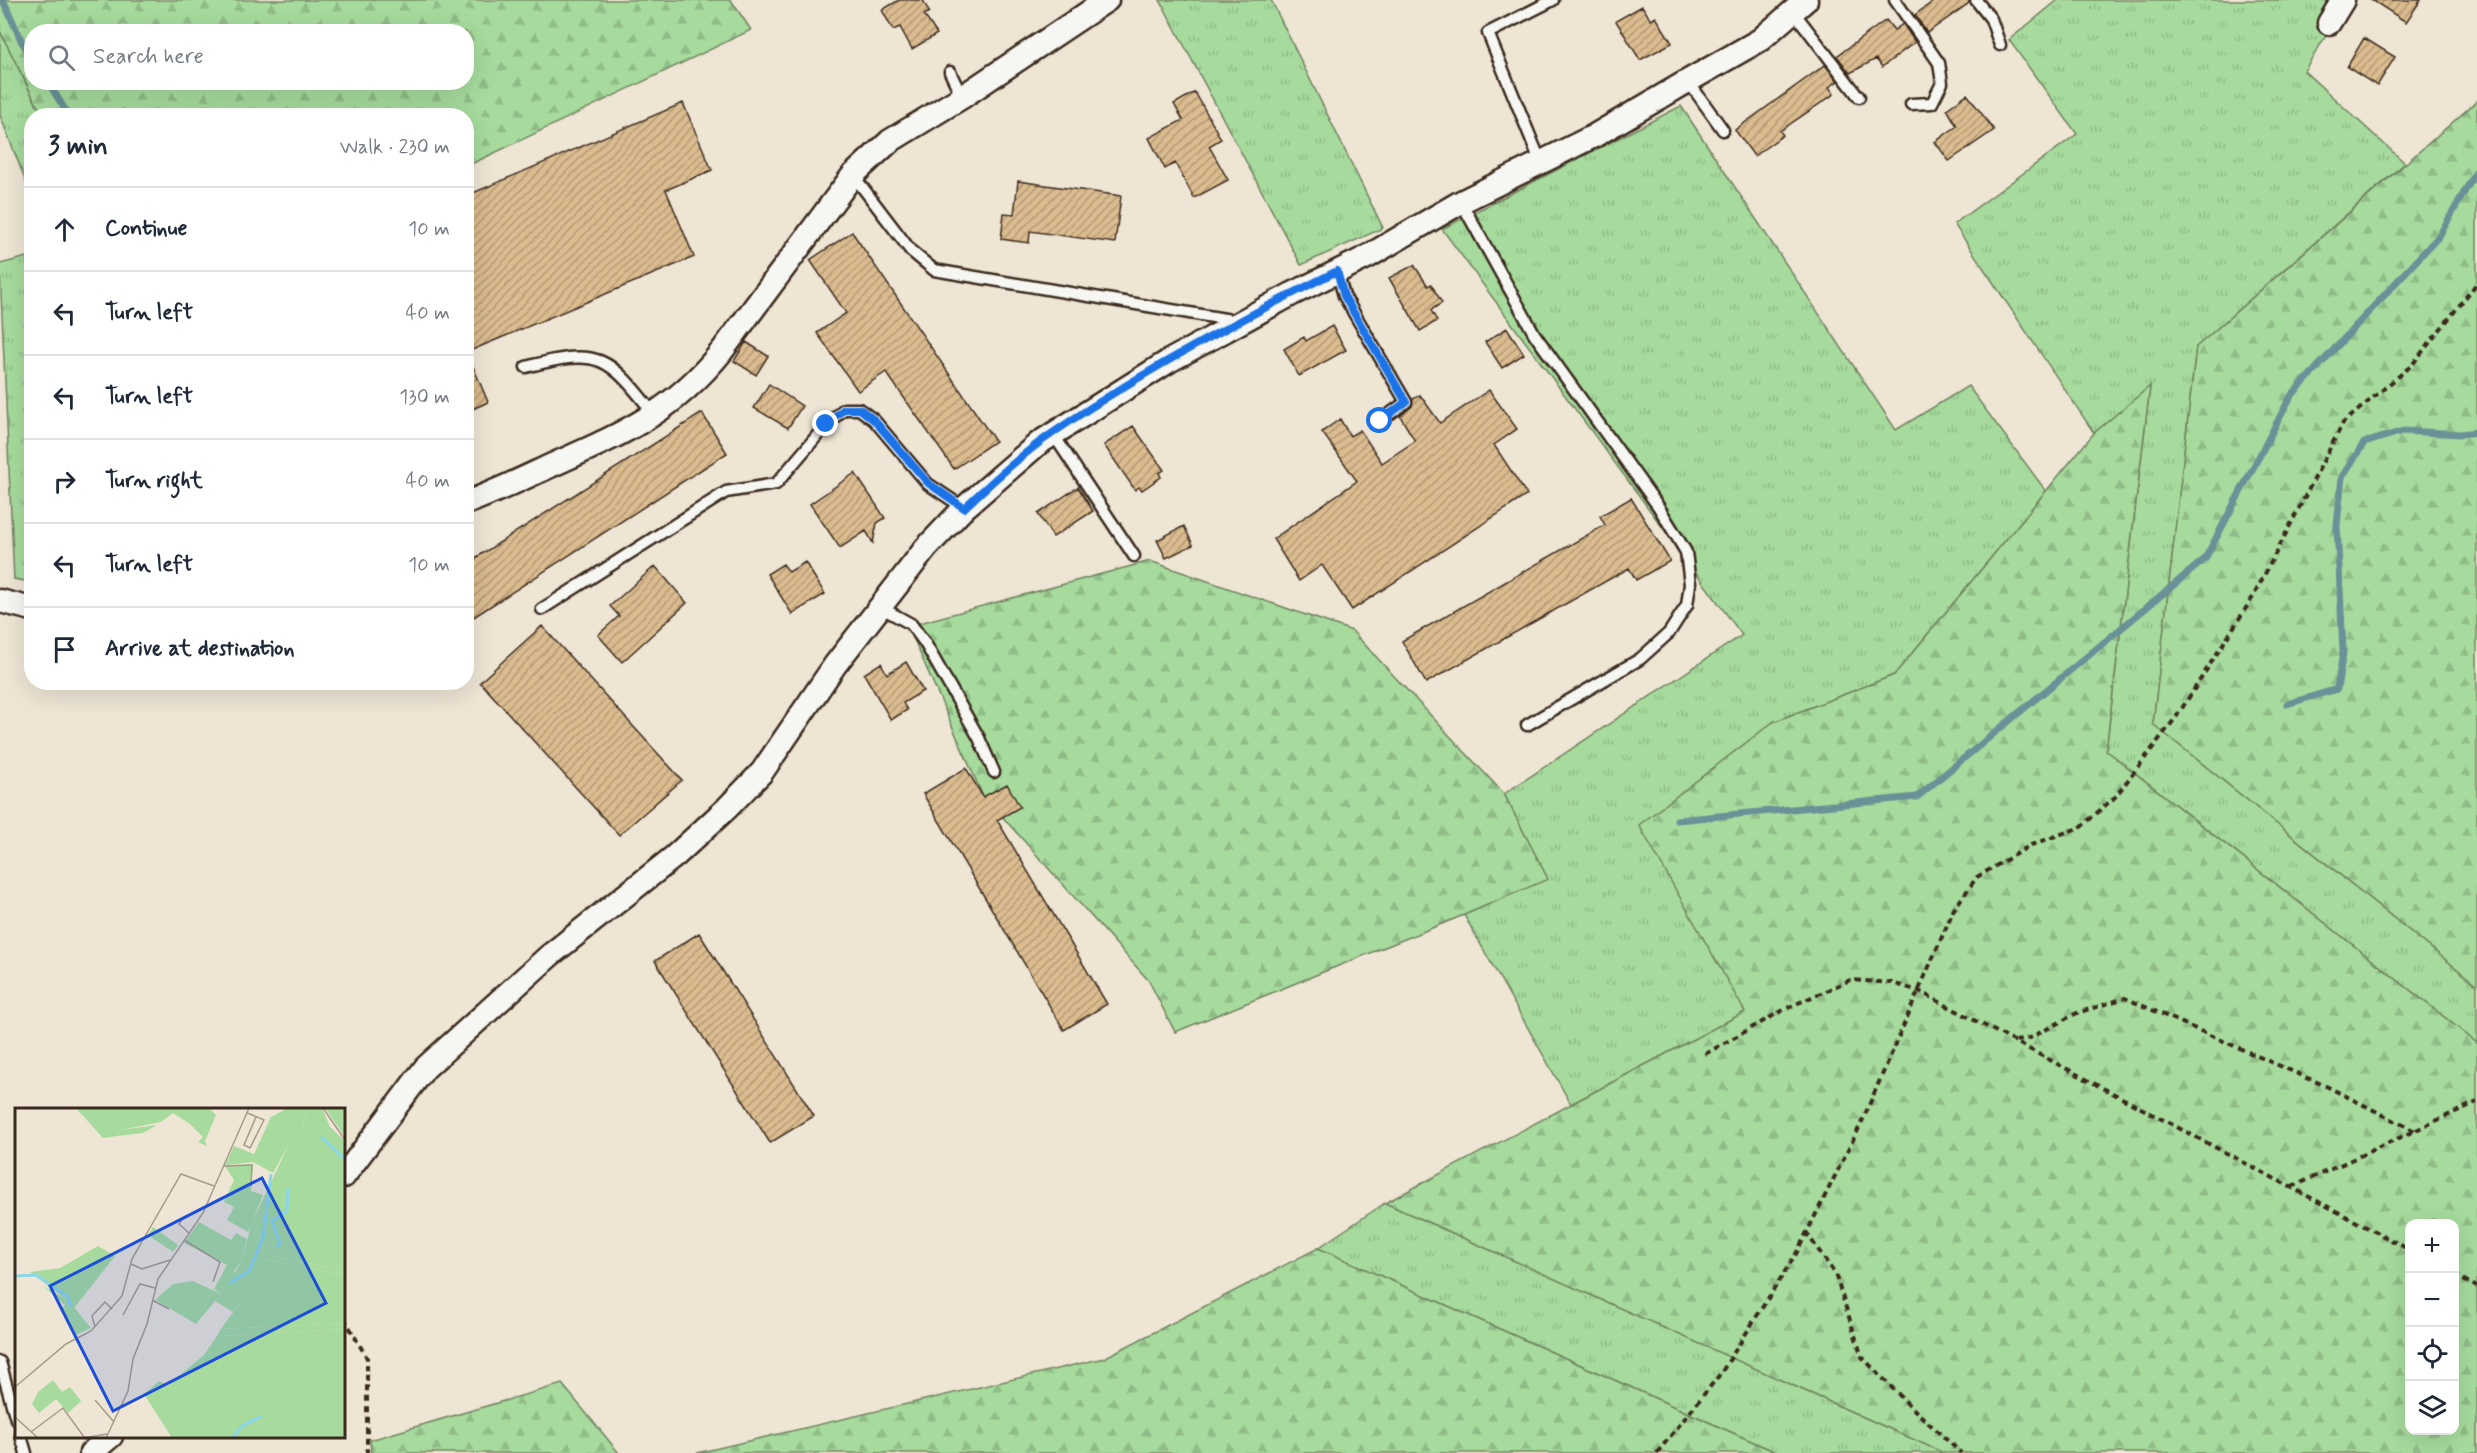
<!DOCTYPE html>
<html lang="en">
<head>
<meta charset="utf-8">
<style>
  :root { --surface:#fff; --page:#f6f6f7; --text:#1f2937; --muted:#747a83; --line:#e0e1e3 }
  body { margin:0; font-family:Mynerve,sans-serif; background:var(--page); color:var(--text) }
  .controls { position:absolute; right:18px; bottom:18px; display:grid; overflow:hidden; border-radius:12px; box-shadow:0 6px 24px #0002 }
  .controls button { width:54px; height:54px; display:grid; place-items:center; padding:0; border:0; border-bottom:2px solid var(--line); background:var(--surface); color:var(--text); font:30px sans-serif }
  .stop { position:absolute; width:18px; height:18px; margin:-14px; border:4px solid #1a73e8; border-radius:50%; background:#fff }
  .stop.end { background:#1a73e8; border-color:#fff; box-shadow:0 2px 6px #0008 }
  .list { margin:0; padding:0; list-style:none }
  h2 { display:flex; justify-content:space-between; align-items:center; height:78px; margin:0; padding:0 24px; font-size:26px }
  h2 small { font-size:20px; font-weight:400; color:var(--muted) }
  .list li { display:grid; grid-template-columns:39px 1fr auto; gap:18px; align-items:center; box-sizing:border-box; height:84px; padding:0 24px; border-top:2px solid var(--line) }
  .list b { display:block; font-size:22px; white-space:nowrap }
  .list em { font-size:20px; font-style:normal; color:var(--muted) }
  .icon { flex:none; width:33px; height:33px; fill:none; stroke:currentColor; stroke-width:2; stroke-linecap:round; stroke-linejoin:round }
  .map { position:relative; flex:none; width:2477px; height:1453px; overflow:hidden }
  .search { position:absolute; background:var(--surface); box-shadow:0 6px 24px #0002; left:24px; top:24px; width:450px; height:66px; display:flex; align-items:center; gap:15px; box-sizing:border-box; padding:0 21px; border-radius:24px; color:var(--muted); font-size:22px }
  .panel { position:absolute; background:var(--surface); box-shadow:0 6px 24px #0002; left:24px; top:108px; width:450px; height:582px; border-radius:24px }
  .map>svg:first-child { display:block }
</style>
</head>
<body>
<div class="map">
<svg width="2477" height="1453" viewBox="0 0 2477 1453">
  <defs>
    <pattern id="grass-tufts" width="24" height="20" patternUnits="userSpaceOnUse" patternTransform="scale(1.5)"><rect width="24" height="20" fill="#a6db9d"/><path d="M3 7l-1-3M5 7V3M7 7l1-3M15 17l-1-3M17 17v-4M19 17l1-3" fill="none" stroke="#90bc87"/></pattern>
    <pattern id="forest-firs" width="22" height="20" patternUnits="userSpaceOnUse" patternTransform="scale(1.5)"><rect width="22" height="20" fill="#a6db9d"/><path d="M5 1l3.5 6h-7zM16 11l3.5 6h-7z" fill="#90bc87"/></pattern>
    <pattern id="building-hatch" width="6" height="6" patternUnits="userSpaceOnUse" patternTransform="scale(1.5)"><rect width="6" height="6" fill="#dbbc8f"/><path d="M-1 1l2-2M0 6l6-6M5 7l2-2" fill="none" stroke="#b39974"/></pattern>
  </defs>
  <rect width="100%" height="100%" fill="#eee5d4"/>
  <filter id="ink" filterUnits="userSpaceOnUse"><feTurbulence type="fractalNoise" baseFrequency=".0167" numOctaves="2"/><feDisplacementMap in="SourceGraphic" scale="12" xChannelSelector="R" yChannelSelector="G"/><feConvolveMatrix kernelMatrix="1 2 1 2 8 2 1 2 1" color-interpolation-filters="sRGB"/></filter>
  <g filter="url(#ink)">
    <path fill="url(#grass-tufts)" stroke="#70825e" stroke-width="1.5" d="M1160,0H1271L1383,228L1301,265Z
      M2058,0H2348L2304,71L2405,163L2196,347L2153,724L2477,985V1043L2106,750L2150,387L2094,433L1954,224L2077,134L2009,40Z
      M0,31L42,115L32,116L31,195L0,115Z
      M1681,106L1896,430L1968,386L2046,491L1894,675L1773,722L1745,1012L1571,1104L1464,915L1547,878L1504,794L1742,635L1442,229Z
      M31,256H32L31,582L14,579L0,271V264Z
      M1385,1203L1944,1453H1778L1318,1248Z"/>
    <path fill="url(#forest-firs)" stroke="#70825e" stroke-width="1.5" fill-rule="evenodd" d="M0,0H731L751,30L467,166L466,116L42,115L0,31ZM32,32H466V82H32Z
      M2477,101V985L2153,724L2196,347Z
      M2150,386L2106,750L2477,1043V1453H1944L1385,1203L1745,1012L1639,825L1773,722L1894,675L2094,433ZM2410,1224H2454V1430H2410Z
      M1150,561L1352,631L1504,794L1548,879L1464,915L1175,1032L1149,981L982,794L908,626Z
      M1318,1248L1778,1453H697L1104,1358Z
      M562,1384L619,1453H371L370,1440Z"/>
    <g fill="none" stroke-linecap="round" stroke-linejoin="round">
      <path stroke="#6a9198" stroke-width="7" d="M3,0L22,42L32,57
        M48,82L69,116
        M2287,704L2337,689L2343,652L2337,525L2342,477L2364,443L2403,431L2461,434L2477,432
        M1677,820L1917,797L2205,559L2291,396L2439,236L2477,170"/>
    </g>
    <path fill="url(#building-hatch)" stroke="#3b2a1e" stroke-width="1.5" d="M899,0H923L929,12L924,15L937,34L912,49L900,27L893,30L882,10Z
      M1935,0H1969V3L1927,33L1915,15Z
      M2372,0H2421L2406,22Z
      M1642,6L1651,20L1656,17L1672,43L1640,60L1616,21Z
      M1886,20L1894,30L1903,24L1915,42L1882,67L1876,59L1850,73L1837,56Z
      M2364,38L2395,57L2377,86L2347,67Z
      M1825,65L1838,81L1829,87L1834,94L1780,131L1783,135L1754,156L1735,130Z
      M1195,92L1221,139L1209,146L1228,180L1194,198L1175,163L1165,169L1149,138L1183,120L1174,104Z
      M1967,94L1994,130L1949,161L1935,142L1957,126L1947,109Z
      M683,103L712,170L666,190L694,257L467,352L488,402L466,412V196Z
      M1018,181L1121,196L1115,243L1030,231L1029,243L1001,239L1004,213L1014,214Z
      M852,232L995,441L954,469L886,372L858,391L817,333L846,313L810,260Z
      M1414,265L1428,286L1431,284L1442,303L1431,310L1437,321L1420,331L1389,278Z
      M1332,326L1346,350L1299,376L1284,349L1304,337L1306,341Z
      M1507,328L1524,354L1502,368L1485,342Z
      M746,342L768,356L756,375L734,361Z
      M769,384L802,406L788,428L754,408Z
      M1489,390L1517,429L1494,445L1527,495L1352,610L1322,565L1299,581L1273,539L1357,481L1322,432L1340,419L1350,436L1360,430L1382,463L1415,441L1400,416L1412,406L1413,399L1420,395L1440,423Z
      M702,413L727,453L466,622V564Z
      M1133,426L1164,470L1159,473L1161,477L1142,490L1139,487L1135,490L1104,445Z
      M855,473L885,518L877,523L873,543L866,531L840,548L810,504Z
      M1078,487L1093,511L1053,537L1038,514Z
      M1631,498L1670,561L1636,580L1629,568L1426,683L1402,641L1605,525L1600,516Z
      M1184,526L1193,545L1166,558L1157,540Z
      M805,562L825,594L792,614L767,574L783,564L789,572Z
      M655,566L687,603L622,662L598,635L619,616L610,606Z
      M542,626L682,780L619,835L480,682Z
      M906,662L923,691L903,703L907,710L891,720L864,674L881,663L887,674Z
      M966,768L983,797L1007,784L1016,800L1020,807L997,820L1107,1004L1064,1030L923,794Z
      M699,933L814,1116L770,1143L655,961Z"/>
    <g fill="none" stroke-linecap="round" stroke-linejoin="round">
      <defs>
        <path id="lane" d="M1895,0L1939,63L1942,83L1932,103L1911,104
          M1976,0L1991,19L2000,45
          M1793,11L1859,97
          M950,72L962,97
          M1688,81L1723,130
          M1541,163L1488,33L1553,0
          M853,175L911,251L934,270L1237,321
          M1461,202L1535,335L1658,506L1686,552L1690,584L1687,605L1669,633L1640,659L1527,725
          M1337,271L1344,296L1406,402L1380,421
          M526,367C600,347 608,356 654,414
          M1053,434L1134,556
          M882,608L911,624L925,643L979,738L994,772
          M542,609L726,492L776,484L827,424L844,409H859L874,420L928,484L964,508
          M0,1362L16,1419
          M21,1436L26,1453"/>
        <path id="street" d="M2329,23L2343,0
          M466,503C495,492 522,479 550,466C622,434 671,414 722,351L853,175L890,141L962,97L1107,0
          M0,601L32,609
          M344,1176L425,1068L549,956L675,856L727,808L762,772L835,665L926,548L964,508L1039,443L1169,361L1292,294L1367,257L1461,202L1594,136L1688,81L1760,40L1806,0
          M91,1453L111,1436"/>
      </defs>
      <use href="#lane" stroke="#3b2a1e" stroke-width="15"/>
      <use href="#street" stroke="#3b2a1e" stroke-width="27"/>
      <path stroke="#3b2a1e" stroke-width="4" stroke-dasharray="6 4.5" stroke-linecap="butt" d="M2016,1041L2030,1038L2077,1013L2125,998L2328,1087L2415,1131
        M1705,1054L1787,1008L1850,980L1892,983L1919,991L2410,1250
        M2292,1187L2477,1102
        M1806,1232L1835,1274L1862,1357L1908,1404L1961,1453
        M2454,1275L2477,1287
        M344,1318L367,1358V1453
        M1657,1453L1721,1373L1796,1254L1860,1126L1954,909L1977,877L2031,845L2081,827L2115,797L2177,716L2253,597L2343,423L2412,365L2477,283"/>
      <use href="#lane" stroke="#f6f6f2" stroke-width="10"/>
      <use href="#street" stroke="#f6f6f2" stroke-width="22"/>
    </g>
  </g>
  <g fill="none" stroke-linecap="round" stroke-linejoin="round" filter="url(#ink)">
    <path stroke="#1a73e8" stroke-width="8" d="M826,424L844,409H860L874,420L928,483L964,508C987,486 1015,461 1040,442C1131,377 1237,321 1337,271L1344,296L1406,402L1380,421"/>
  </g>
  <g transform="translate(15 1108)">
    <rect width="330" height="330" fill="#eee5d4"/>
    <path d="M61,0H139L137,4L146,14L106,22L102,28L88,30ZM238,56L236,83L248,87L238,112L251,146L330,163V167L248,151L236,118L233,124L212,112L219,99L209,94L219,72L210,58ZM184,114L216,132L221,125L232,131L227,153L219,163L229,189L218,204L200,193L206,186L199,181L212,157L169,135ZM138,119L163,137L158,144L133,127ZM28,178L49,190L56,203L58,198L76,220L61,227L46,201L50,197ZM330,215V221L202,228L206,221ZM38,272L47,284L55,279L66,293L53,305L41,291L24,305L17,296L23,284Z" fill="#a6db9d"/>
    <path d="M293,0H307L315,19L330,33V163L251,146L238,112L274,36L291,23L288,17ZM310,0H330V29ZM142,17L128,25L102,28L106,22ZM236,117L248,151L330,167V215L206,221L229,189L212,177L227,153ZM83,138L100,148L56,204L49,190L15,164L45,160ZM178,173L206,186L181,216L140,192L158,176ZM330,221V330H157L129,286L144,273L153,277L189,247L202,228Z" fill="#a6db9d"/>
    <path d="M139,0H194L201,7L190,33L192,38L183,34L188,29L175,16L158,5L146,14L136,3ZM273,0H293L288,17L291,23L274,36L258,65L238,54L210,57L219,38L239,46L256,9Z" fill="#a6db9d"/>
    <path fill="none" stroke="#8ad5ea" stroke-width="3" d="M306,29L330,51M262,139L265,135L257,113L272,103L273,80M0,168L21,167L53,189L56,200M215,175L234,163L248,130L256,66M217,330L227,318L247,308"/>
    <path fill="none" stroke="#a69a8b" stroke-width="1.5" d="M308,0L330,32M232,5L235,6L249,12L235,40L229,37L241,9M209,58L237,57L236,78M169,109L164,116L174,125M169,132L205,154L198,174M116,156L127,161L155,152M137,192L154,201M108,207L125,176L140,180M80,219L77,208L90,194L97,201M0,279L51,236L76,223L107,188L117,151L166,66L199,78M80,292L99,314M0,309L23,330M16,324L48,300L69,329M68,330L92,326M91,330L113,283L118,251L132,216L143,171L188,105L234,0"/>
    <path fill="#1d4ed8" fill-opacity="0.15" stroke="#1d4ed8" stroke-width="3" d="M247,70L311,195L98,303L35,178Z"/>
    <rect width="330" height="330" fill="none" stroke="#3b2a1e" stroke-width="3"/>
  </g>
</svg>
<div class="controls">
<button>+</button>
<button>−</button>
<button><svg class="icon" aria-label="locate" viewBox="0 0 24 24"><circle cx="12" cy="12" r="6"/><path d="M12 2v4M12 18v4M2 12h4M18 12h4"/></svg></button>
<button><svg class="icon" aria-label="layers" viewBox="0 0 24 24"><path d="M12 4l9 5-9 5-9-5zM3 14l9 5 9-5"/></svg></button>
</div>
<div class="stop" style="left:1380px;top:421px"></div>
<div class="stop end" style="left:826px;top:424px"></div>
<div class="search"><svg class="icon" aria-label="search" viewBox="0 0 24 24"><circle cx="10" cy="10" r="6"/><path d="M15 15l6 6"/></svg>Search here</div>
<section class="panel">
<h2>3 min<small>Walk · 230 m</small></h2>
<ul class="list">
<li><svg class="icon" aria-label="ahead" viewBox="0 0 24 24"><path d="M12 20V5M6 11l6-6 6 6"/></svg><div><b>Continue</b></div><em>10 m</em></li>
<li><svg class="icon" aria-label="left" viewBox="0 0 24 24"><path d="M17 20v-9H6M10 6l-5 5 5 5"/></svg><div><b>Turn left</b></div><em>40 m</em></li>
<li><svg class="icon" aria-label="left" viewBox="0 0 24 24"><path d="M17 20v-9H6M10 6l-5 5 5 5"/></svg><div><b>Turn left</b></div><em>130 m</em></li>
<li><svg class="icon" aria-label="right" viewBox="0 0 24 24"><path d="M7 20v-9h11M14 6l5 5-5 5"/></svg><div><b>Turn right</b></div><em>40 m</em></li>
<li><svg class="icon" aria-label="left" viewBox="0 0 24 24"><path d="M17 20v-9H6M10 6l-5 5 5 5"/></svg><div><b>Turn left</b></div><em>10 m</em></li>
<li><svg class="icon" aria-label="arrive" viewBox="0 0 24 24"><path d="M6 21V4h12l-3 4 3 4H6"/></svg><div><b>Arrive at destination</b></div></li>
</ul>
</section>
</div>
</body>
</html>
